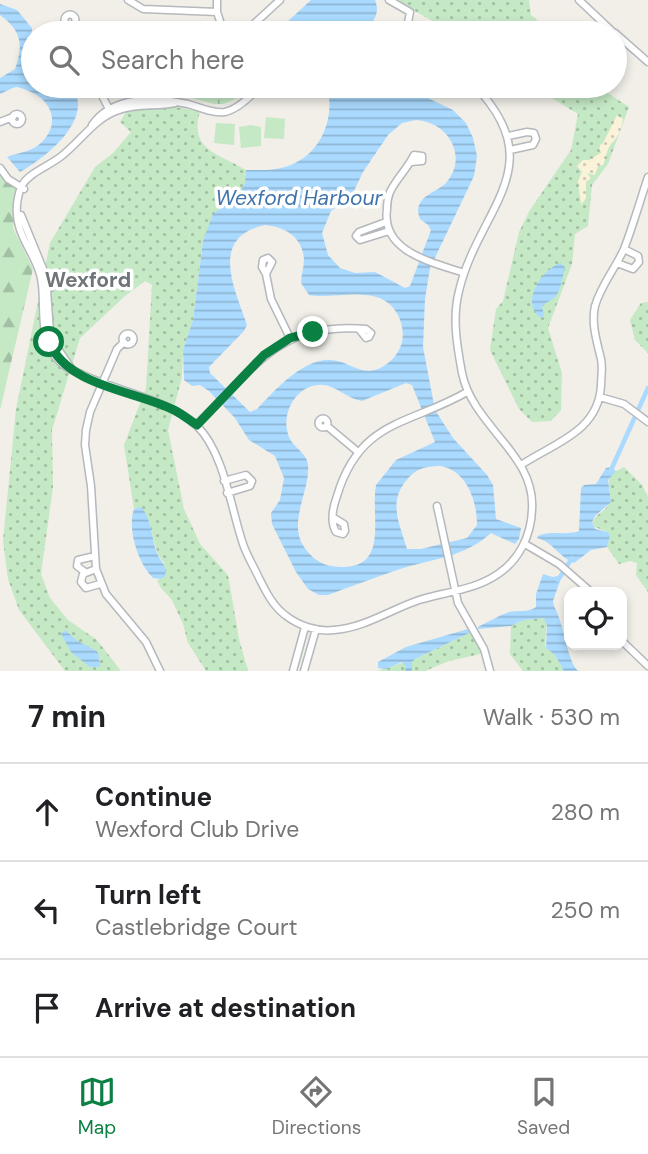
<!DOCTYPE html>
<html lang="en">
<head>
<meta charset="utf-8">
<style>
  :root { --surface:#fff; --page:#f2f2f2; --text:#202124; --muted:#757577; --line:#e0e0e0; --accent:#0b8043 }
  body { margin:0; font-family:"DM Sans",sans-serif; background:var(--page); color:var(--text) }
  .controls { position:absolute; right:21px; bottom:21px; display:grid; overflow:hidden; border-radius:14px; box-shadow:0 4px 10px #0003 }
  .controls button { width:63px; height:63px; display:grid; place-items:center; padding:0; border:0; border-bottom:2px solid var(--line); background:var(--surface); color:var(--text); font:35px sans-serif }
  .stop { position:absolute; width:21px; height:21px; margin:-16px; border:5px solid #0b8043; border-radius:50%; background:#fff }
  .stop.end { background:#0b8043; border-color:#fff; box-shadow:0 2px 7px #0008 }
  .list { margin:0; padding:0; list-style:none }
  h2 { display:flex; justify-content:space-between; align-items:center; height:91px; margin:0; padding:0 28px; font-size:30px }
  h2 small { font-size:23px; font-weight:400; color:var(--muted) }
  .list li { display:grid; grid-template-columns:46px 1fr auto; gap:21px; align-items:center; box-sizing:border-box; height:98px; padding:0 28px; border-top:2px solid var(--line) }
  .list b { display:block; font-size:26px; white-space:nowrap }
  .list p { margin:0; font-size:23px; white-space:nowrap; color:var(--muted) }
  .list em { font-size:23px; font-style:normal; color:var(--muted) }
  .icon { flex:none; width:38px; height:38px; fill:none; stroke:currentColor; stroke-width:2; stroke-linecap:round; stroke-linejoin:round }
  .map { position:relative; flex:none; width:648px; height:671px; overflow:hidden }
  .search { position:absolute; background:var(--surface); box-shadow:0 4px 10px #0003; left:21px; right:21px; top:21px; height:77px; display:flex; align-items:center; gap:18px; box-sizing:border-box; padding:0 24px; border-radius:38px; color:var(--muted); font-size:26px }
  .sheet { height:385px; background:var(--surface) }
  nav { display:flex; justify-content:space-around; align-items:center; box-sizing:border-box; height:98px; border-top:2px solid var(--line); background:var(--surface); font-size:19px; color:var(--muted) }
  nav a { display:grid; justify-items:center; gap:4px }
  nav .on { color:var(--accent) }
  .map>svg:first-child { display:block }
</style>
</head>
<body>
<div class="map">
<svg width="648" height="671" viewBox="0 0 648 671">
  <defs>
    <pattern id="grass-dots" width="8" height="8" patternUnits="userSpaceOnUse" patternTransform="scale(1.75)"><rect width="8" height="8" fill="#c5e8c5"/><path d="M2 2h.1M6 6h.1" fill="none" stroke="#a3c0a4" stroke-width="1.8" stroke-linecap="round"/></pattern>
    <pattern id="forest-firs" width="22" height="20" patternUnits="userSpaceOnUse" patternTransform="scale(1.75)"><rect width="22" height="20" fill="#c5e8c5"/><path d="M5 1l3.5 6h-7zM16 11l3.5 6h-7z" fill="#a3c0a4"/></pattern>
    <pattern id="wetland-marsh" width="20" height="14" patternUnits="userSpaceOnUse" patternTransform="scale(1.75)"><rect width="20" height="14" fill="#c5e8c5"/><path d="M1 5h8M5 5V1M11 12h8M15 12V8" fill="none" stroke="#a3c0a4"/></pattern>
    <pattern id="sand-dots" width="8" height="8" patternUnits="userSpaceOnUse" patternTransform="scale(1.75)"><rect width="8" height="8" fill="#fbf3d9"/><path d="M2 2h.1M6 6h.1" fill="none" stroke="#cec8b4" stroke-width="1.8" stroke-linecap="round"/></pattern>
    <pattern id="water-rules" width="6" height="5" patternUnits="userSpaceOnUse" patternTransform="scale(1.75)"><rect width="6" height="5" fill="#aadaff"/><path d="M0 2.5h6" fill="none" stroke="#8eb4d2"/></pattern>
  </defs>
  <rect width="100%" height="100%" fill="#f1efe8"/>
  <path fill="url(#grass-dots)" d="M392,0H529L531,15L552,33C530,33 480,38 460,32C435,26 416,9 392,0Z
    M532,86H597L629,107L608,164L592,185L588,226L575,234L572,264L548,328L562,373L561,410L551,421L532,422L519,409L490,350L496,309L503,301L519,232L530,210L571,150L578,114Z
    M175,107L200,111C189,151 218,153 246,170L245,183L238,195L220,208L203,241L193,320L183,350L182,377L168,430L184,509L200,544L228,575L239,639L248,671H206L188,643L183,624L172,600L161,588L157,580L161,579L164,563C151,547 154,523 141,507L134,509L124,445L146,388L152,285L145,281L125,296L80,338L52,430L53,487L41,574L50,598L68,620L97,640L121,671H65L19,610L8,579L3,541L16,409L50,243L95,167L113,153L131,132L120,122L128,109Z
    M648,302V353L635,340L630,320L641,303Z
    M624,467L642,485L648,497V592L636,575L637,563L630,561L619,564L607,547L610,536L608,532L592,526C593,514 603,514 608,505C614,495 606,485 610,477C612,472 619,470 624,467Z
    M544,618L547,621L545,646L555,655L564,671H523L510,654L511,626L523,620Z
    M471,632L485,653L449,661L425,671H377L415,659Z"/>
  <path fill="url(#forest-firs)" d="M0,174L17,190L13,228L33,269L0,410Z"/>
  <path fill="url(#wetland-marsh)" d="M122,86H255L239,97L224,104H214L188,97L128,94Z"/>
  <path fill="url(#sand-dots)" d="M617,115L623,119C621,131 618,137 611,144C606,151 606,158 603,165L598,166L595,175L587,173L591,178L586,182V198L581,205L578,181L582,172L577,166L583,160H589L602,152L599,151L600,145L603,143Z"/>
  <path fill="#c5e8c5" d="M266,117L285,119L284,139L264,138Z
    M216,123L235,124L234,145L214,143Z
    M251,125L261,127V146L241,148L239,127Z"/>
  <path fill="url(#water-rules)" fill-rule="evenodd" d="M311,0H375C381,15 372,22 364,33H293L285,24Z
    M0,4L17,10L32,28L30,66L33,74V86C47,86 63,88 76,94C88,125 43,159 20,172L7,157C19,152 33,152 42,142C62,121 50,98 26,90C24,89 18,87 16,87C11,88 5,92 0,94V78L15,69C24,45 21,30 0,15Z
    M327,86H377L391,90L413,91L453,110L466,123L473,138L477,156L474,176L430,268L425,299L423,347L435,410L453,438L487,475L493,485L496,519L521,528L519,539L515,544L491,533C465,557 432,559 400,569C376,577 352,586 328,595H319L308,589L296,572L272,524L271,513L280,500L284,478L275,456L249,440L235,418L209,391L200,385L192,386L184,380L183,350L193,320L203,241L213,214L238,195L245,183L246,170C259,170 273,171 285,167C320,157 336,119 327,86ZM416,120C448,122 469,156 446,183C438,191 426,193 420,203C417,209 418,213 420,219L428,225L431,230L410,286L405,288L375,272L355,273L340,268L328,255L322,233L331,211L352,195L363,172L388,135L402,123ZM265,225C285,227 303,237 304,260C304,268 301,275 301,283L309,295C337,300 381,282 398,315C402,323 404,333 402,342C399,354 390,364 378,369C361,375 352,364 337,361C307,353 275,390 257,409L250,412L210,373L209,367L244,331L247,325C235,289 208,237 265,225ZM406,383L412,385L435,442L396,460L376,485C370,519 392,575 331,566C318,564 305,552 300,539C292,515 310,489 308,465C307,453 295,449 290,439C281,422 289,397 307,388C331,377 342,398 362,401ZM441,466C467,471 477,501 477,525L467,538L421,549H407C401,528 389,505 403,485C413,470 422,466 441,466Z
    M560,263L565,267C563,275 561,289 556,296C552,301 546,301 542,307L544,315L541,318C519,303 542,270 560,263Z
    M611,467L616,471L608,480L611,502L595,516L592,522L595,529L608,532L610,536L607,547L591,550L574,563C559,557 553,542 537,538L538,536C551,530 565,536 579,531L581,488L584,485L596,484L606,468Z
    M141,507C153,520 151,541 158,555C162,564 167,565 165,576L161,579L153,578C138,563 127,529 134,509Z
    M543,574L553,577L562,575L553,601L554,606C564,623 567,661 578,671H564L555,655L546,648L547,626L544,618L523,620L511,626L478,629V627C488,622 498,616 509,612C518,610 528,613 536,607V594Z
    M468,629L471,632L415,659L412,662V671H405L406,667L402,662L386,669L378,668V662L406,647Z
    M65,630L76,640L98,652L100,667H90L71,652L61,634Z"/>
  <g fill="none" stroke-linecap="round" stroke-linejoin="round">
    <path stroke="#aadaff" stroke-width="4.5" d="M611,470L648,388
      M558,580L572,558"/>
    <defs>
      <path id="minor" d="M128,0L143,9L217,12V0
        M389,0L410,12L406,33
        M579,0L614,33
        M217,12L224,33
        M64.5 20a5.5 5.5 0 1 1 11 0a5.5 5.5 0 1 1-11 0Z
        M244,33L280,0
        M615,33L648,62
        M97,86L110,111
        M175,103C156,107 135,103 116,111C95,119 81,140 64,154C52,165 31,171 22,185C18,193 16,206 17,214C18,240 40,259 42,285C45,312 38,342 61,363C66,368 74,371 81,374C114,390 172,401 197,426C224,452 231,509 243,544C247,556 254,567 259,578C266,592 273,606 285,615C299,626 317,632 334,630C364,628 392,609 419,600C445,592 475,590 498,574C519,560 531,536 532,510C536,454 473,427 462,373C457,346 452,318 459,291C478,209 553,167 475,86
        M12 119a5 5 0 1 1 10 0a5 5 0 1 1-10 0Z
        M0,122L13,117
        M92,125C113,95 156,97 188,104C199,107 214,114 225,112C238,109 252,95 260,86
        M508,136L527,132L534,133L536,139L533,145L510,150
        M411,162L422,161V156L414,155C408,168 396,179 390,192C388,197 387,203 387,209C381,252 432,262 464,273
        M0,168L8,179L24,189
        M21,215L46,276L50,333L58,349L71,368
        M386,222L359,232L356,236L360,240L389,231
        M617,263L633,269L639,262L638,256L624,249
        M266,274L272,262L268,258L263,260L262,267L266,274L271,299L290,338
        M122.5 339a5.5 5.5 0 1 1 11 0a5.5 5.5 0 1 1-11 0Z
        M124,342L117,349L90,412L86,430L85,445L91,486L96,569L106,594L146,642L160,671
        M600,397L624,404L648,422
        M318.5 423a4.5 4.5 0 1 1 9 0a4.5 4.5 0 1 1-9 0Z
        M196,425C256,368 275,322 366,329L371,333L369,337L366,338L359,329
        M327,426L358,452
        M521,465C554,443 598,432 601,386C601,377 603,367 601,359C597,342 591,324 595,306C601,285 615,269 624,249C633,226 640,201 648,177
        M224,481L246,475L252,481L250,486L227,493
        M437,506L458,603L484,649L490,671
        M334,518L344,524L345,531L343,534L336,532C330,522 333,507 337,496C360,419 410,425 467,392
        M525,544L559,564L591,592
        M96,569L83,574L81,582L86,588L100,584
        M85,572L77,566L78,560L95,556
        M622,641L648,666
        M293,671L305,627
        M304,671L316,629"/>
    </defs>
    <use href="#minor" stroke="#b5b8bc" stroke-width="9"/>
    <use href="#minor" stroke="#fff" stroke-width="6"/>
  </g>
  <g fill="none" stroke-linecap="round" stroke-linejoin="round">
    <path stroke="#0b8043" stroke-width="9" d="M49,342C68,387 134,390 174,410C182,414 189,420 197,425L264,355L290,338L313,332"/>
  </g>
  <g text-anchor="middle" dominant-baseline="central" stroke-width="7" stroke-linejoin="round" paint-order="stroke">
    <g font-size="21" font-style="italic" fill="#4174aa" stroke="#fff">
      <text x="299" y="198">Wexford Harbour</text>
    </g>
    <g font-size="21" font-weight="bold" fill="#70757a" stroke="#fff">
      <text x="88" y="280">Wexford</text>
    </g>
  </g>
</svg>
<div class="controls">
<button><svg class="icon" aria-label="locate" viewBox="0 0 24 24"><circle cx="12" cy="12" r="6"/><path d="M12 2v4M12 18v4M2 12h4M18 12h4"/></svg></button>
</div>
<div class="stop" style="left:49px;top:342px"></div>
<div class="stop end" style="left:313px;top:332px"></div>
<div class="search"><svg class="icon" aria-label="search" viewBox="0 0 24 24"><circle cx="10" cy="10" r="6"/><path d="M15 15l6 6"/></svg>Search here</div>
</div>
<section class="sheet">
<h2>7 min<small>Walk · 530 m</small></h2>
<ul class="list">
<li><svg class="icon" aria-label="ahead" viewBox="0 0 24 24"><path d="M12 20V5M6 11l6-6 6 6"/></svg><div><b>Continue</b><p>Wexford Club Drive</p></div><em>280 m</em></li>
<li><svg class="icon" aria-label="left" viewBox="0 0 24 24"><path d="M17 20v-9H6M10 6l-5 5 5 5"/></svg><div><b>Turn left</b><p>Castlebridge Court</p></div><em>250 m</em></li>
<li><svg class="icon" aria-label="arrive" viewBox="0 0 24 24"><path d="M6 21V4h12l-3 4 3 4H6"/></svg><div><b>Arrive at destination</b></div></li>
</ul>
</section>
<nav>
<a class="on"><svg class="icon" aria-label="map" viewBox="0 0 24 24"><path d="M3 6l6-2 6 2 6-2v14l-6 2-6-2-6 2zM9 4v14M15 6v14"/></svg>Map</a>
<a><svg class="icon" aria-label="directions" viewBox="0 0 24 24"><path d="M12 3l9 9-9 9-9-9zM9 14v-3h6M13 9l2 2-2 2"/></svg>Directions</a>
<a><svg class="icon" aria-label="saved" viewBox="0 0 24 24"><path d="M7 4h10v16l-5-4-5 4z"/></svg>Saved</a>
</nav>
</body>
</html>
